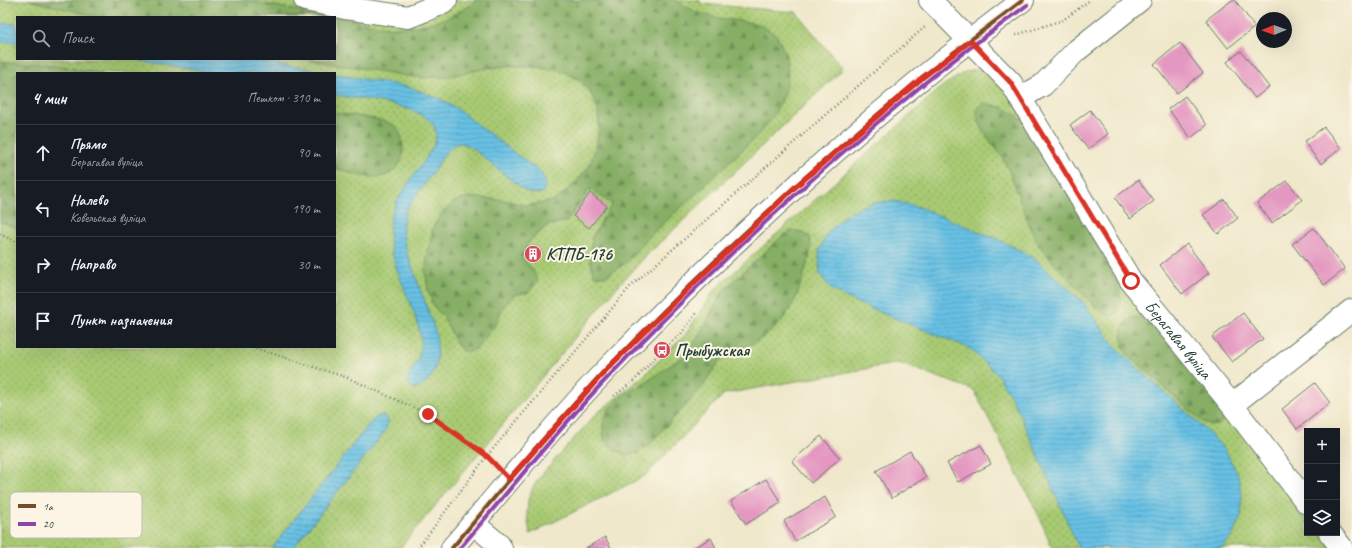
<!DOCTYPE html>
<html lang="ru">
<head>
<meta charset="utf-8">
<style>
  :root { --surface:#171b24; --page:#242831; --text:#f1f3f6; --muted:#9ea1a6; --line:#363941 }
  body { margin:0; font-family:Caveat,sans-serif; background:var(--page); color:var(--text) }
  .controls { position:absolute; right:12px; bottom:12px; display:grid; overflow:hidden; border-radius:0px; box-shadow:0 4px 16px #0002 }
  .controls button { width:36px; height:36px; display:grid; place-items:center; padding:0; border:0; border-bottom:1px solid var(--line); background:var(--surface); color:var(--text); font:20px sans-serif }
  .compass { position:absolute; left:1256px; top:12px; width:36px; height:36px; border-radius:50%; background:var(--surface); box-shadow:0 4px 16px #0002; rotate:269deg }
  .stop { position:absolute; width:12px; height:12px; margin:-9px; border:3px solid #d93025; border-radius:50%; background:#fff }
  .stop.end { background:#d93025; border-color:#fff; box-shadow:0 1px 4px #0008 }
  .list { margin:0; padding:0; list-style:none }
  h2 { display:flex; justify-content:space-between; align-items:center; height:52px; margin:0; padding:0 16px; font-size:17px }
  h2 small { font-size:13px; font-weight:400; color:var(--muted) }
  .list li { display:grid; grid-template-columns:26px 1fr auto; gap:12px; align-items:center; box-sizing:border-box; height:56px; padding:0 16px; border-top:1px solid var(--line) }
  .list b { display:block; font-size:15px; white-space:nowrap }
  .list p { margin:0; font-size:13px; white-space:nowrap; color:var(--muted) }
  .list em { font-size:13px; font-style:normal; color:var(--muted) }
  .icon { flex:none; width:22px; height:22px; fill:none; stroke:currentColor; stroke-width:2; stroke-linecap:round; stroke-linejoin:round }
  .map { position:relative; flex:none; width:1352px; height:548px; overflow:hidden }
  .search { position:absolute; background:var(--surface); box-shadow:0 4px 16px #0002; left:16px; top:16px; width:320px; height:44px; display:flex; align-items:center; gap:10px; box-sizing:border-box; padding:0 14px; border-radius:0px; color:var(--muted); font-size:15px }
  .panel { position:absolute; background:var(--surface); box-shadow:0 4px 16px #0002; left:16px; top:72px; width:320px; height:276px; border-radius:0px }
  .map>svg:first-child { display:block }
</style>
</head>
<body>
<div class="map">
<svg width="1352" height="548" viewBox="0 0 1352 548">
  <defs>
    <pattern id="grass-dots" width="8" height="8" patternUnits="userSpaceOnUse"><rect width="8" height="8" fill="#a9ca73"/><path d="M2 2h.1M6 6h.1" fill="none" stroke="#89a55f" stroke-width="1.8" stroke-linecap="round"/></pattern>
    <pattern id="forest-firs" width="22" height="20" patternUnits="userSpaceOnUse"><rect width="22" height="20" fill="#86ae65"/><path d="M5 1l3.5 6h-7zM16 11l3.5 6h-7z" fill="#6d8f54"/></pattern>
    <pattern id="water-rules" width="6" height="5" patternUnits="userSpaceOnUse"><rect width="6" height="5" fill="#67c1e5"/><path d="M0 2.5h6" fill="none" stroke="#549eba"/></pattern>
  </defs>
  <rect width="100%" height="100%" fill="#fcf5e5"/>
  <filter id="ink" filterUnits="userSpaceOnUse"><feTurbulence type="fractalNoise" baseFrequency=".025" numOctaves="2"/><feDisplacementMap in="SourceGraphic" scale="8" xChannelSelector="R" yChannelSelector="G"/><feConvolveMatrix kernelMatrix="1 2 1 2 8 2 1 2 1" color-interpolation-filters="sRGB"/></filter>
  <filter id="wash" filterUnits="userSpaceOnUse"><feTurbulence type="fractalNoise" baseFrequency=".012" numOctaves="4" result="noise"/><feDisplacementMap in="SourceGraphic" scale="16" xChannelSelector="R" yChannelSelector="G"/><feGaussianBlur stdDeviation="0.9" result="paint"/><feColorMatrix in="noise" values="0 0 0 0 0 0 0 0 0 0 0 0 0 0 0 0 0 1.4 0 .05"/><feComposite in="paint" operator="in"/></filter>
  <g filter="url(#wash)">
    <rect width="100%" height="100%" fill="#efe8cb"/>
    <path fill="url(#grass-dots)" stroke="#648454" fill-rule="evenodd" d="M0,0H310L408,17L446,0H699L702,4L796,12L843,69L648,254L618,286L400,548H0ZM17,17H335V59H17ZM17,73H335V347H17Z
      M976,70H988L1000,76L1123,285L1307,507V533H1327L1338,548H1052L1039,516L974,390L899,363L724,394L645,476L530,534L527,514L528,500L533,487L542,474L597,413L641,378L685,335L713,292L724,281L944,85L965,72Z"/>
    <path fill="url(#forest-firs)" stroke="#52764c" d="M28,0H244L392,28L417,26L445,19L466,8L476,0H675L696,12L718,18L741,21L762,25L777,36L786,55L788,75L785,94L774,115L756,137L646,240L627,262L607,276H594L590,258L592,237L612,204L590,189L567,221L549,225L529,241L522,258L534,272L538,281L529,292L514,295L504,306L494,327L478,347L470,352L462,351L456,343L444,318L434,307L428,291L425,270L433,227L442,213L454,202L468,197L504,200L524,205L538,204L553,201L568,190L580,178L590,165L596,146L599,127L598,110L591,93L579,79L562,71L536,66H510L488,68L446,77L421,78L303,59H335V17H98Z
      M0,61L57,65L102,73H17V228L0,222Z
      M985,103C1005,107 1015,112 1029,127L1111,271C1119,288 1125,297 1116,314L1108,316C1094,308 1085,296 1075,285C1062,270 1045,257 1036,239C1022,212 1016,183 1002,157C993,143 973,124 978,107Z
      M335,113C348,115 387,119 395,126C402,133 403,142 403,152C403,157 401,162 398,166C383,186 355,174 335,168Z
      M792,231L802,232L810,237L811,246L809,259L796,298L785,317L772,331L754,343L734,350L720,360L711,373L704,385L650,444L638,453L626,455L613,449L604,439L603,423L609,408L622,396L650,379L684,356L696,340L723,291L782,236Z
      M1133,317H1144L1151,321L1225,413C1222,427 1215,428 1203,422L1128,355C1122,346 1119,333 1125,323C1127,321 1131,319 1133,317Z"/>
    <path fill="url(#water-rules)" stroke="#437f8c" d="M0,24H17V42H0Z
      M133,59H246L329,73H212Z
      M335,74L409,87L440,99L457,109L537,170C545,177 548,184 542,193C535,194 530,193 524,190L471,147C461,142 457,141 448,150L406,210C401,224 402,235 406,250L434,327C440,348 440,378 417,389C398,384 413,370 417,361C421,353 422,343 420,334C413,297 382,256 391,217C396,197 413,177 425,160C428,154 435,145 436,138C436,135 435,129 434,126C422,104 359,99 335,95Z
      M893,201L919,207L1004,242L1035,259L1083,302L1117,349L1206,430L1225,450L1237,473L1242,494L1241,516L1233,535L1222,548H1079L1016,406L998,375L969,348L855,302L832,290L820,274L819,251L828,232L849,212L872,203Z
      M383,415L387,418L388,421L386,430L293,548H272L370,423L378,416Z"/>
    <g id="blocks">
      <path fill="#e497c1" d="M1232,0H1235L1255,27L1228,48L1206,20Z
        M1180,43L1203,73L1177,93L1154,64Z
        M1241,51L1269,87L1255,98L1227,62Z
        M1185,96L1207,125L1191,138L1168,109Z
        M1090,110L1108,134L1088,149L1070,125Z
        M1324,127L1341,148L1321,164L1304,142Z
        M1138,180L1154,201L1130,219L1115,198Z
        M1287,181L1302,200L1272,223L1257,203Z
        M590,193L607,206L589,228L573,216Z
        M1224,199L1238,218L1218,234L1203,215Z
        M1314,228L1345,269L1324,285L1292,244Z
        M1187,244L1209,273L1182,294L1160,265Z
        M533,246L541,251L534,263L526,258Z
        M1243,313L1263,339L1232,362L1212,337Z
        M1315,383L1330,403L1297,429L1282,409Z
        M821,436L840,458L811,483L792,461Z
        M981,445L991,464L958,482L947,463Z
        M910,451L926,477L892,498L876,471Z
        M766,479L781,503L746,524L731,501Z
        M825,497L836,517L795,541L784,521Z
        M605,537L611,548H586Z
        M711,538L716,548H693Z"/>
    </g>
  </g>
  <g filter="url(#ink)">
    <use href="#blocks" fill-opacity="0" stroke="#687969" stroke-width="1"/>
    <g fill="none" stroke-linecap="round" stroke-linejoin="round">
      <defs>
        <g id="minor">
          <path d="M305,0L345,8L408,17L443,3L446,0"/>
          <path id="s1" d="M930,0L1011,83L1131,281L1232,405L1307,503"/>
          <path d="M1020,98L1043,85L1076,51L1140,0"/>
          <path d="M1232,405L1352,310"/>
          <path d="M473,523L499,545L501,548"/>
          <path d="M1330,533L1342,548"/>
        </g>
        <path id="major" d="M452,548C503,489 551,427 606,370C706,267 811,169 922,78C955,51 990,26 1023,0"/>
      </defs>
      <use href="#minor" stroke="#687969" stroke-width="24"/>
      <use href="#major" stroke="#687969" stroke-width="24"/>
      <path stroke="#687969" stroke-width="2.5" stroke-dasharray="1 3" stroke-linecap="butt" d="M1016,35L1063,20L1090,0
        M0,234L17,242
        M252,347L348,378L428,414L487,456L495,464
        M614,396L634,381L662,350L681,334L697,312
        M418,548L487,456L630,287L926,26"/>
      <use href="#minor" stroke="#fff" stroke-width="22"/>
      <use href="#major" stroke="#fff" stroke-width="22"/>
      <defs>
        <path id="bus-1" d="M452,548C503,488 552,427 606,370C705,267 811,169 922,78C955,51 989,26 1023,0"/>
        <path id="bus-2" d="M460,548C510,490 557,430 610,375C709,271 815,173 926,82C959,55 993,31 1027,5"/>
      </defs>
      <use href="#bus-1" stroke="#fcf5e5" stroke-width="7"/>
      <use href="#bus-2" stroke="#fcf5e5" stroke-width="7"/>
      <use href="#bus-1" stroke="#7a4b2a" stroke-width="4"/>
      <use href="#bus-2" stroke="#8e44ad" stroke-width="4"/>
    </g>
  </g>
  <g fill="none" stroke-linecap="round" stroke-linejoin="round" filter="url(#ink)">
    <path stroke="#d93025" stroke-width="5" d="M428,414L487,456L509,479L604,372L688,289L794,188L923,77L971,41L1011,83L1131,281"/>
  </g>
  <defs>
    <symbol id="building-disc" viewBox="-11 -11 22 22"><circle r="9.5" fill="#d1495b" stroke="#fcf5e5"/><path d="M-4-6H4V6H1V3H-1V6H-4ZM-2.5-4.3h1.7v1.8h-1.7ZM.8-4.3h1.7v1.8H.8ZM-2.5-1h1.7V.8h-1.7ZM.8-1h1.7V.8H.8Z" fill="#fff"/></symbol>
    <symbol id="bus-disc" viewBox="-11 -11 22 22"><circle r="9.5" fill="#d1495b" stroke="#fcf5e5"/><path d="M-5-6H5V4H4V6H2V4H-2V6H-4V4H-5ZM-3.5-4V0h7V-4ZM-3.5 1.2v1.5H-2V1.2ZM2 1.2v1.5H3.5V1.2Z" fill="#fff"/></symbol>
  </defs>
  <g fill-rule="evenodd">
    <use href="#building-disc" x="523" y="244" width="20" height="20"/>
    <use href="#bus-disc" x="652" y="340" width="20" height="20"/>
  </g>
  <g text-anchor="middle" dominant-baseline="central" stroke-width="4" stroke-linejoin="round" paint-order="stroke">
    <g font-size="17" font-weight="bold" fill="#1f3d34" stroke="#fcf5e5" text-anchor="start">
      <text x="546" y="254">КТПБ-176</text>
      <text x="675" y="350">Прыбужская</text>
    </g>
    <g font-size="17" fill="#1f3d34" stroke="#fcf5e5">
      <text stroke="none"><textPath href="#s1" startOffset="423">Берагавая вуліца</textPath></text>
    </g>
  </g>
  <rect x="10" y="492" width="132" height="46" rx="6" fill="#fcf5e5" stroke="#babeb0" stroke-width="1"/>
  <rect x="18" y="504" width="18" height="4" fill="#7a4b2a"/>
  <rect x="18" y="522" width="18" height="4" fill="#8e44ad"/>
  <g font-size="11" fill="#1f3d34">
    <text x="43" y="510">1а</text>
    <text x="43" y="528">20</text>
  </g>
</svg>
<div class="controls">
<button>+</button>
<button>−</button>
<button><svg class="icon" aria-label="layers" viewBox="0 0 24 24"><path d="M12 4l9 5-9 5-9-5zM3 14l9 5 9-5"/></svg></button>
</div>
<svg class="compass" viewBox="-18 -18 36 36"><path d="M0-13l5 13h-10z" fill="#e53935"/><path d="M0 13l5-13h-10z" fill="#9ea1a6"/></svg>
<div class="stop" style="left:1131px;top:281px"></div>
<div class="stop end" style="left:428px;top:414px"></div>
<div class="search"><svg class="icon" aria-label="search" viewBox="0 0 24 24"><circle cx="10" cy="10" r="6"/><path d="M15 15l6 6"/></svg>Поиск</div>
<section class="panel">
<h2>4 мин<small>Пешком · 310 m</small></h2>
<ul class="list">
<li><svg class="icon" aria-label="ahead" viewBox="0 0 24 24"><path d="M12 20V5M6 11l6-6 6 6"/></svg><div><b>Прямо</b><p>Берагавая вуліца</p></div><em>90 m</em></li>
<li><svg class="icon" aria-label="left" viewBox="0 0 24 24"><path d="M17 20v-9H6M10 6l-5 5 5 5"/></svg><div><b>Налево</b><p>Ковельская вуліца</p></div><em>190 m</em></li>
<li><svg class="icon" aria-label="right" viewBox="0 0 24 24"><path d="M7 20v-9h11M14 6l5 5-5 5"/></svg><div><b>Направо</b></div><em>30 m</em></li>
<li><svg class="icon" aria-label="arrive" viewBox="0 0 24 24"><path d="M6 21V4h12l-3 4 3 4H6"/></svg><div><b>Пункт назначения</b></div></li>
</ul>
</section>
</div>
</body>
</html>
